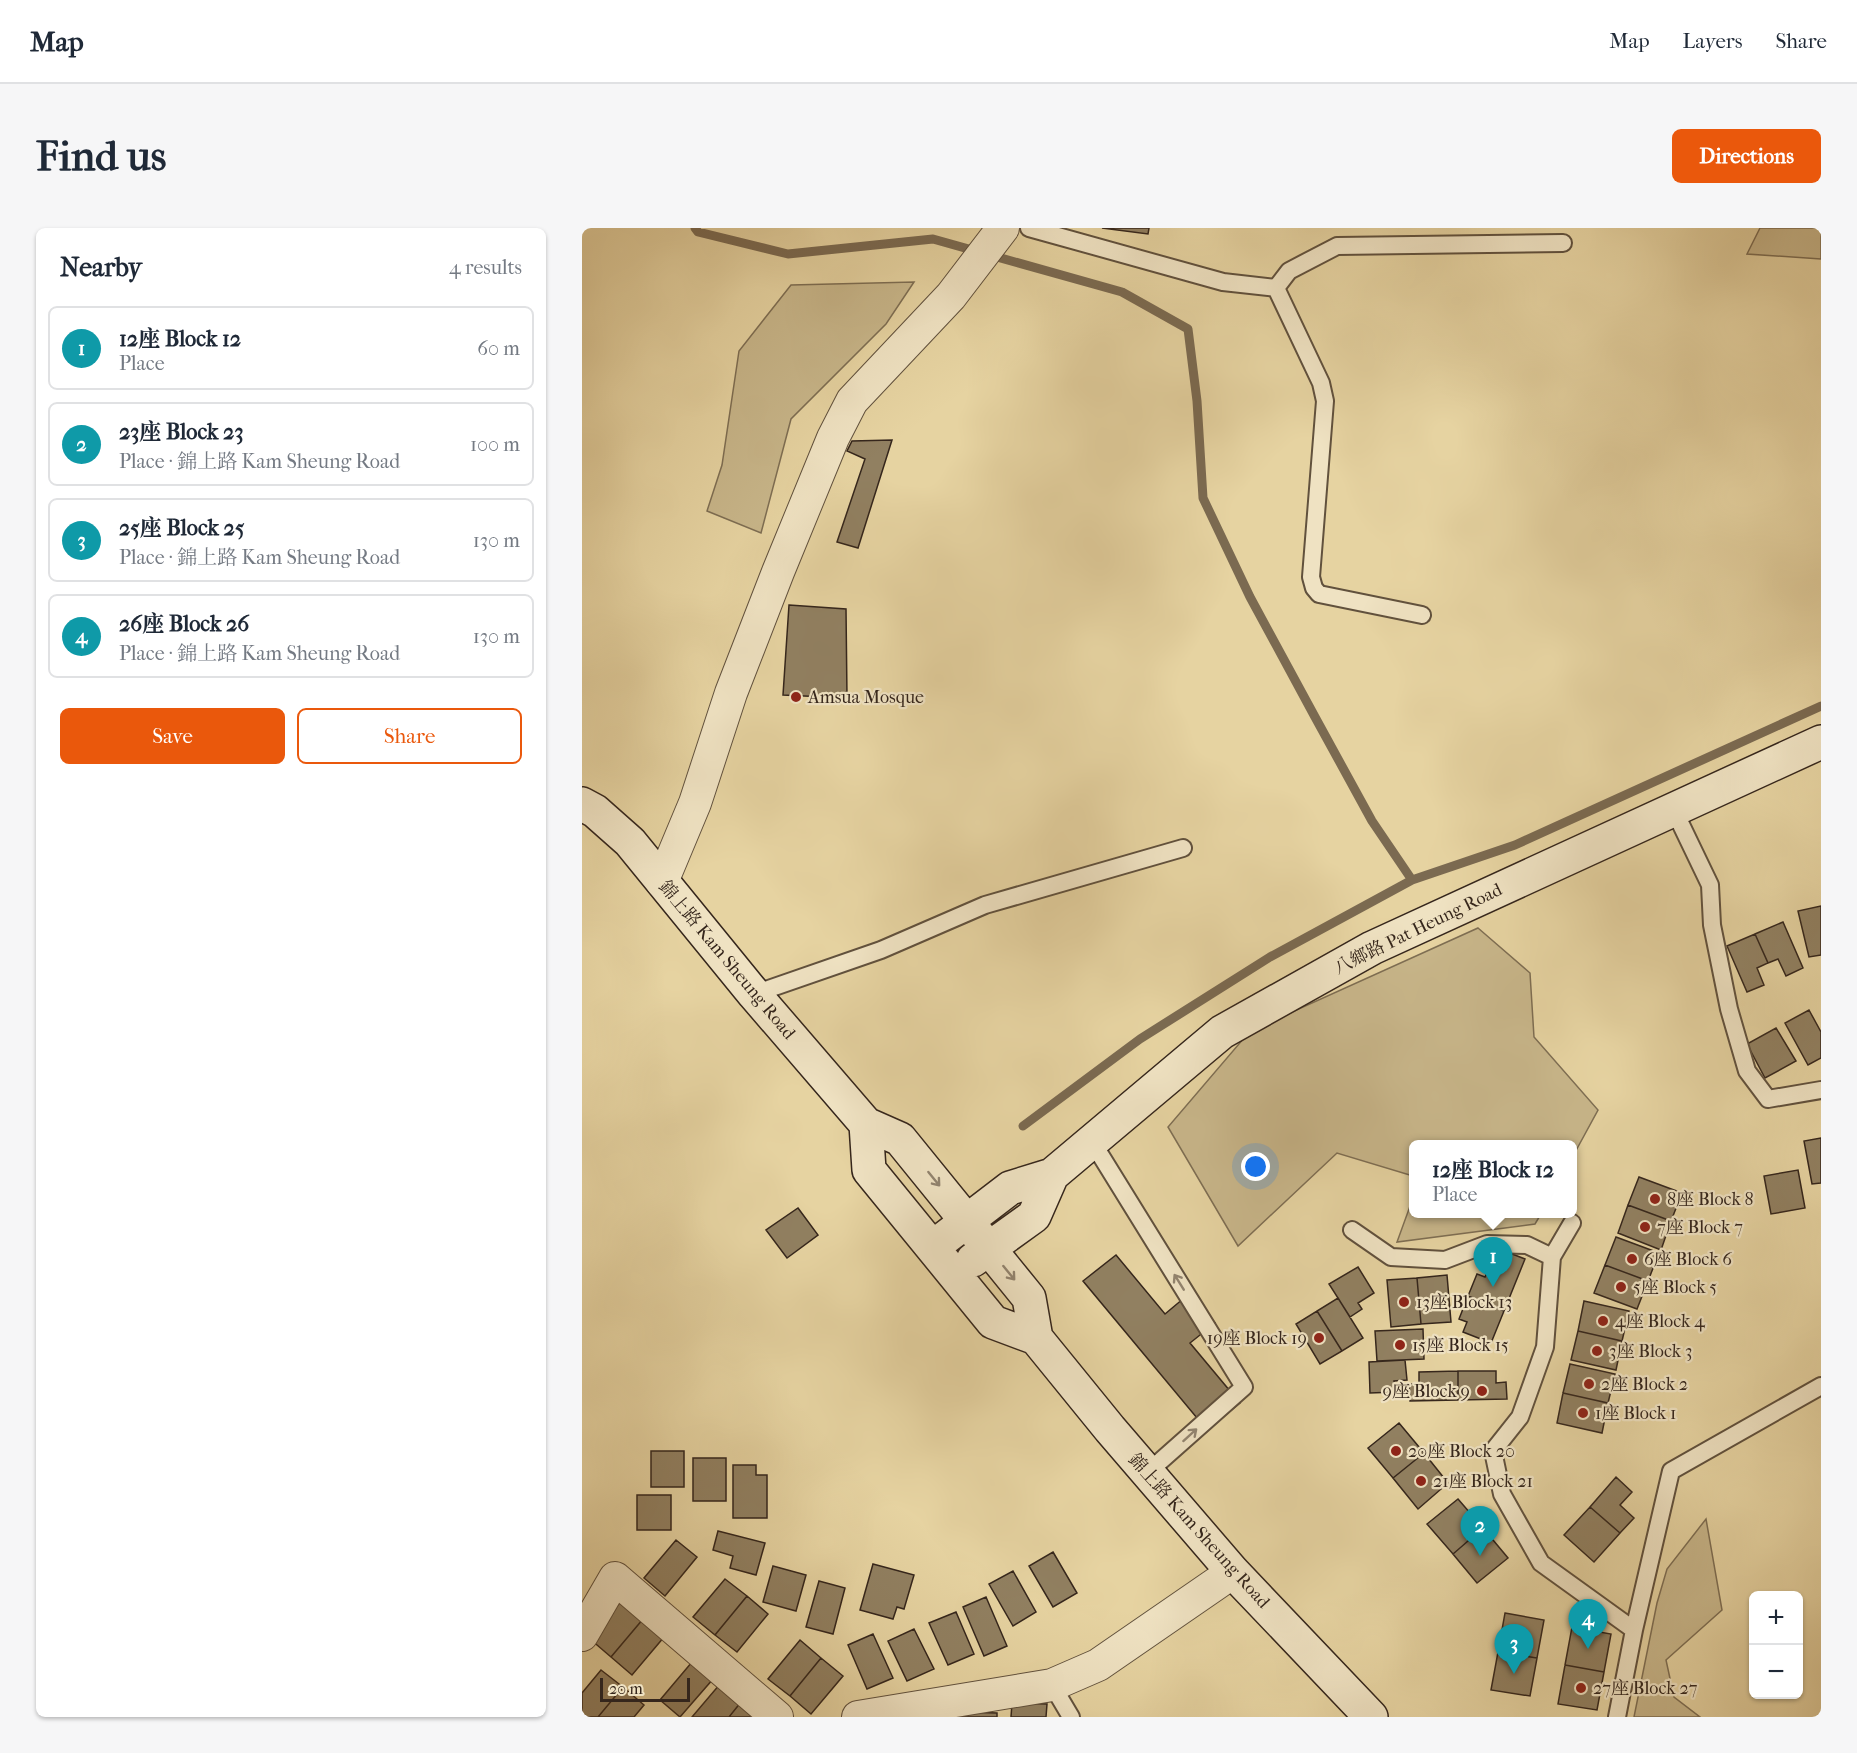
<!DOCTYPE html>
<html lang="en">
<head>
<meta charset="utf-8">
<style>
  :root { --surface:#fff; --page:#f6f6f7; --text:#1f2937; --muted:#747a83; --line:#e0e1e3; --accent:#ea580c }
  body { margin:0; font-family:"IM FELL French Canon","Noto Serif TC",serif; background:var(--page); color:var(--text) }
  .controls { position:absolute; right:18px; bottom:18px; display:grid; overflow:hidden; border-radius:9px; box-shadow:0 2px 4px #0004 }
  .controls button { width:54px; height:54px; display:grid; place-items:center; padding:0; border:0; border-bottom:2px solid var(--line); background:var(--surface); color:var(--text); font:30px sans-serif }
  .scale { position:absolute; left:18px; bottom:15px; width:90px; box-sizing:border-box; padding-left:6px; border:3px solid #35261c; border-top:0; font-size:16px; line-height:21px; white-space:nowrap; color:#35261c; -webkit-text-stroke:4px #efe2c2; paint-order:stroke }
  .you { position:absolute; left:674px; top:939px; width:21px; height:21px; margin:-15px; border:4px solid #fff; border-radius:50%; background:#1a73e8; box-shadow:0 0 0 9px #1a73e833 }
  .badge { display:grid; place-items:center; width:39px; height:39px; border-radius:50%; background:var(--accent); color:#fff; font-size:20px; font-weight:700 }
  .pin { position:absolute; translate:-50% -50px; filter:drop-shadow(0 2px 3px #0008) }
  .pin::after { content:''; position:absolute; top:32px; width:21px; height:18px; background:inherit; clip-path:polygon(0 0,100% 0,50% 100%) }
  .popup { position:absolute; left:827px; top:912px; width:168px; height:78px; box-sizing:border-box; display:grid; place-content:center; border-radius:9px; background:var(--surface); filter:drop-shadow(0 2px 4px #0005); font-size:20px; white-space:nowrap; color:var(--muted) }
  .popup b { font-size:22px; color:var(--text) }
  .popup::after { content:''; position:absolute; left:50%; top:100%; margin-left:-12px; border:12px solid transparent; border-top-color:var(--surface) }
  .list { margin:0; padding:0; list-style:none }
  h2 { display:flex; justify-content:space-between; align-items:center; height:78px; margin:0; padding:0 24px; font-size:26px }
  h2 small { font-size:20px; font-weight:400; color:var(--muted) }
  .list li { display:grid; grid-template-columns:39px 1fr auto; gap:18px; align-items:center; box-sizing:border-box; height:84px; margin:0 12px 12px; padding:0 12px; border:2px solid var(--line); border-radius:9px }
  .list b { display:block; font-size:22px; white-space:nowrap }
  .list p { margin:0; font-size:20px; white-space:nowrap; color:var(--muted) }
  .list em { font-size:20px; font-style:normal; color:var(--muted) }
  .actions { display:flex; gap:12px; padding:18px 24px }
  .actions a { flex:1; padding:14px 0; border:2px solid var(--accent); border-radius:9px; text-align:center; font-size:21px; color:var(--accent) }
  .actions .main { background:var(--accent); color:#fff }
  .map { position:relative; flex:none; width:1239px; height:1489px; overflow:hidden; border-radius:9px }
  header { display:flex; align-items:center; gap:36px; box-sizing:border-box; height:84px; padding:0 30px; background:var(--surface); border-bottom:2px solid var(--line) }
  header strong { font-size:28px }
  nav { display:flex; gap:33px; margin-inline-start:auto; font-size:21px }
  .intro { display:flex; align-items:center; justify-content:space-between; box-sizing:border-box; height:144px; padding:0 36px }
  h1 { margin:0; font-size:42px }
  .button { padding:15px 27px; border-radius:9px; background:var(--accent); color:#fff; font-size:21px; font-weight:700 }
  main { display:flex; gap:36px; padding:0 36px }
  aside { flex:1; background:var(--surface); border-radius:9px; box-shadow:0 2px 4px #0004 }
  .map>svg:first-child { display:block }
</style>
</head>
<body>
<header>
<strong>Map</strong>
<nav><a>Map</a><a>Layers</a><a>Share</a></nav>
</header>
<div class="intro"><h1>Find us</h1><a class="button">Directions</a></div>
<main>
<aside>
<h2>Nearby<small>4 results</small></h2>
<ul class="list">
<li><span class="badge" style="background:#0f9aa8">1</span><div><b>12座 Block 12</b><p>Place</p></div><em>60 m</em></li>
<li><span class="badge" style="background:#0f9aa8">2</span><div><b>23座 Block 23</b><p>Place · 錦上路 Kam Sheung Road</p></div><em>100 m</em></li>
<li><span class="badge" style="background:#0f9aa8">3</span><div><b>25座 Block 25</b><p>Place · 錦上路 Kam Sheung Road</p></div><em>130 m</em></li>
<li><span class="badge" style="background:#0f9aa8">4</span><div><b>26座 Block 26</b><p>Place · 錦上路 Kam Sheung Road</p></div><em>130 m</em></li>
</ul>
<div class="actions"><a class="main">Save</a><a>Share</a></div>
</aside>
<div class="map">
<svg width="1239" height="1489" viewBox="0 0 1239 1489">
  <rect width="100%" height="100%" fill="#e6d3a1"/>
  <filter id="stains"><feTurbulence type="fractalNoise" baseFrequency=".00333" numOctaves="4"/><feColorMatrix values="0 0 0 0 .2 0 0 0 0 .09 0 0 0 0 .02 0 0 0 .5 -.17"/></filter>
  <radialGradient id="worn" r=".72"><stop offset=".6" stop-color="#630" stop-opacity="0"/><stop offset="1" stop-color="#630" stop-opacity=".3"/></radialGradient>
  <path fill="#c8b68a" stroke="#7e6e53" stroke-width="1.5" d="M1178,0H1239V31L1165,26Z
    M332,54L304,96L209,191L179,305L125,283L140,237L157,123L209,57Z
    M896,700L948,745L952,809L1016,882L991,928L990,916H832L831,948L755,925L656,1018L586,899L668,803Z
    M831,970L832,986H959L953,996L815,1014Z
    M1124,1291L1140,1382L1084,1432L1092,1469L1118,1489H1052L1075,1375L1085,1341Z"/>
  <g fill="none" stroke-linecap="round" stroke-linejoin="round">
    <path stroke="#7b6a51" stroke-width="9" d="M113,0L116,4L206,26L351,11L540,64L606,101L615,173L621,270L668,369L733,489L790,593L830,652
      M441,898L558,811L688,729L830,652L933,617L1239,478"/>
  </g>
  <path fill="#918061" stroke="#35261c" stroke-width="1.5" d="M520,0H567L566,6Z
    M310,212L276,320L255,314L283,231L265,223L270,213Z
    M207,377L264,381L265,470L201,467Z
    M1239,678V727L1227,729L1216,683Z
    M1201,694L1221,740L1204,748L1196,731L1186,735L1173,706Z
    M1173,706L1186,735L1175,740L1182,757L1165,764L1145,718Z
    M1227,782L1239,804V830L1226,837L1203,795Z
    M1194,800L1214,833L1183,850L1165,816Z
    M1239,910V955L1230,956L1222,913Z
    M1216,942L1223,980L1189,986L1182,948Z
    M1057,949L1100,965L1089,993L1046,977Z
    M1046,977L1089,993L1079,1022L1036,1005Z
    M216,980L236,1007L205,1030L184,1002Z
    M1034,1009L1077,1025L1066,1053L1023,1037Z
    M925,1024L943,1031L922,1083L886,1068L895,1046L903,1049L907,1040L917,1044Z
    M534,1027L583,1086L608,1065L633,1095L608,1115L658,1175L625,1202L501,1053Z
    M1023,1037L1066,1053L1055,1081L1012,1065Z
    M776,1039L792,1065L776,1075L780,1081L768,1089L747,1056Z
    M865,1047L869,1094L839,1096L835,1050Z
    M835,1050L839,1096L809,1099L805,1052Z
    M886,1068L922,1083L909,1115L881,1104L885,1094L877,1091Z
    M756,1070L781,1110L760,1123L735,1083Z
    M1002,1073L1047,1083L1040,1113L996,1103Z
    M735,1083L760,1123L738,1136L714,1096Z
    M841,1101L842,1131L795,1133L793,1103Z
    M996,1103L1040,1113L1034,1142L989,1132Z
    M823,1132L825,1152L812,1153L813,1164L788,1165L787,1134Z
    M988,1136L1033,1146L1026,1175L981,1165Z
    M876,1143V1172L828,1173L827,1156H837V1144Z
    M876,1143H914V1155L924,1154L925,1171L876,1172Z
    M981,1165L1026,1175L1020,1205L975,1195Z
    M817,1195L842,1225L811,1250L786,1220Z
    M69,1223H102V1259H69Z
    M842,1225L866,1255L836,1281L811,1250Z
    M111,1230H144V1273H111Z
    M151,1237H174V1247H185V1290H151Z
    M1034,1249L1050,1264L1038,1277L1052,1290L1038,1305L1008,1279Z
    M55,1267H89V1302H55Z
    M876,1271L901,1300L871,1326L845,1296Z
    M1008,1279L1038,1305L1012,1334L982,1307Z
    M901,1300L926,1330L895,1355L871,1326Z
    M136,1303L183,1315L174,1347L148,1340L151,1328L131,1322Z
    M94,1312L115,1329L83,1368L62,1350Z
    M471,1324L495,1365L471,1379L447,1338Z
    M291,1336L332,1347L322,1381L315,1379L311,1391L278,1382Z
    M191,1338L224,1347L214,1383L181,1374Z
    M431,1343L454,1384L431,1398L407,1356Z
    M143,1351L165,1368L133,1407L111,1389Z
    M237,1353L263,1360L251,1406L224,1399Z
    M165,1368L186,1386L155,1424L133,1407Z
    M404,1369L425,1418L402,1428L381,1379Z
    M39,1373L61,1391L29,1429L8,1411Z
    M374,1384L392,1426L366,1437L347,1395Z
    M923,1385L962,1392L955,1430L916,1424Z
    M61,1391L82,1409L50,1447L29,1429Z
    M990,1399L1029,1406L1022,1444L983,1437Z
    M332,1401L352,1441L325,1453L306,1413Z
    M291,1406L311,1450L285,1461L266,1417Z
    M218,1412L239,1430L208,1468L186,1451Z
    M916,1424L955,1430L948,1468L909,1462Z
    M239,1430L261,1448L229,1486L208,1468Z
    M110,1434L131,1451L98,1489L78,1472Z
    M983,1437L1022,1444L1015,1482L976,1476Z
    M19,1442L41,1459L16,1489H0V1465Z
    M138,1456L159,1474L147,1489H110Z
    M41,1459L62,1477L52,1489H16Z
    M159,1474L177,1489H147Z
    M430,1475L465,1476L464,1489H429Z
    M380,1484L415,1485V1489H380Z"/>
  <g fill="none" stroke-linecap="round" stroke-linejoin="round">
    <defs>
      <path id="service" d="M447,0L641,54L694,60L707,43L755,18L981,15
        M694,60L739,155L743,173L729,349L732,360L737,366L840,387
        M1092,582L1128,657L1130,697L1147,781L1165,843L1186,871L1239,862
        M172,766L299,722L403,677L601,620
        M511,915L662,1159L565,1245
        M990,995L970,1029L963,1119L938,1189L911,1223L920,1266L959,1335L1052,1402
        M770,1002L809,1029L863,1032L905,1016L945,1017L970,1029
        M470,1457L489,1489
        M1035,1489L1052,1402L1089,1243L1239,1158"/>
      <path id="minor" d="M80,654L113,575L149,465L196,344L251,210L270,173L369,68L421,0
        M0,1407L33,1350L195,1489
        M276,1489L470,1457L516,1437L651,1344"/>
      <path id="secondary" d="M0,576L13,583L48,614L172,766L284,896L318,911L447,1070L454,1110L528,1201L651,1344L789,1489
        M284,896L287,942L411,1094L454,1110
        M351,1019L428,960L470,947L640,804L790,720L1239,514
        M391,1032L452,988L470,947"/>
    </defs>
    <use href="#service" stroke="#61513d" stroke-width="20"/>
    <use href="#minor" stroke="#61513d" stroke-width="34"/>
    <use href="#secondary" stroke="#35261c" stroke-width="36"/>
    <use href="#service" stroke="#efe2c2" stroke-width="16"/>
    <use href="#minor" stroke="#efe2c2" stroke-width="32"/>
    <use href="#secondary" stroke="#efe2c2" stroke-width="33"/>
  </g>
  <defs><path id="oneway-shaft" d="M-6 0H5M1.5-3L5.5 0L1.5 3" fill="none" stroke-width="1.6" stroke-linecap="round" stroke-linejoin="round" transform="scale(1.5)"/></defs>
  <g stroke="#92846f">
    <use href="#oneway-shaft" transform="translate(352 951) rotate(51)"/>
    <use href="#oneway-shaft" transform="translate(427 1045) rotate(51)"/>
    <use href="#oneway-shaft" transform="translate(597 1054) rotate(-122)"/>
    <use href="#oneway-shaft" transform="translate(608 1207) rotate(-42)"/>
  </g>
  <g fill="#8f2418" stroke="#efe2c2" stroke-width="2">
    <circle cx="214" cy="469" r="6"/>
    <circle cx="1073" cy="971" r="6"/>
    <circle cx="1063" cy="999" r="6"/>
    <circle cx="1050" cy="1031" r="6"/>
    <circle cx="1039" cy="1059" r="6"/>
    <circle cx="822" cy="1074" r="6"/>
    <circle cx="1021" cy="1093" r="6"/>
    <circle cx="737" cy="1110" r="6"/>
    <circle cx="818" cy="1117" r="6"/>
    <circle cx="1015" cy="1123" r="6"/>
    <circle cx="1007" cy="1156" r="6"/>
    <circle cx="900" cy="1163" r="6"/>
    <circle cx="1001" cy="1185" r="6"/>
    <circle cx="814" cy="1223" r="6"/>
    <circle cx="839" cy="1253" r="6"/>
    <circle cx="999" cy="1460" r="6"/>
  </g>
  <g text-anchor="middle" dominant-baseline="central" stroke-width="4.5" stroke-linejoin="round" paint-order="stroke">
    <g font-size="18" fill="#35261c" stroke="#efe2c2" text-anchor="start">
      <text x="226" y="469">Amsua Mosque</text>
      <text x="1085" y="971">8座 Block 8</text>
      <text x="1075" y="999">7座 Block 7</text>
      <text x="1062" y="1031">6座 Block 6</text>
      <text x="1051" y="1059">5座 Block 5</text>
      <text x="834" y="1074">13座 Block 13</text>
      <text x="1033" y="1093">4座 Block 4</text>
      <text x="725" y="1110" text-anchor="end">19座 Block 19</text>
      <text x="830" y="1117">15座 Block 15</text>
      <text x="1027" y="1123">3座 Block 3</text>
      <text x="1019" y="1156">2座 Block 2</text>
      <text x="888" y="1163" text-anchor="end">9座 Block 9</text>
      <text x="1013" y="1185">1座 Block 1</text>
      <text x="826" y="1223">20座 Block 20</text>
      <text x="851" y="1253">21座 Block 21</text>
      <text x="1011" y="1460">27座 Block 27</text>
    </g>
    <g font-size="18" fill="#35261c" stroke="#efe2c2">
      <text transform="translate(836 701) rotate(-26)">八鄉路 Pat Heung Road</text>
      <text transform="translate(145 732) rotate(50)">錦上路 Kam Sheung Road</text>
      <text transform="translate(617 1303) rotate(48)">錦上路 Kam Sheung Road</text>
    </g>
  </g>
  <rect width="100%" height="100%" filter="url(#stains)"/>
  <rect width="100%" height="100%" fill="url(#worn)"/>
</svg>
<div class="controls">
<button>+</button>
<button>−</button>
</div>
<div class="scale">20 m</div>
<div class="you"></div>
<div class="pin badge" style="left:911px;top:1059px;background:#0f9aa8">1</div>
<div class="popup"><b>12座 Block 12</b>Place</div>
<div class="pin badge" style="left:898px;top:1328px;background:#0f9aa8">2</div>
<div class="pin badge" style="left:932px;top:1446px;background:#0f9aa8">3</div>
<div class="pin badge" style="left:1006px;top:1421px;background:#0f9aa8">4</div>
</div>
</main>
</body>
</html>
